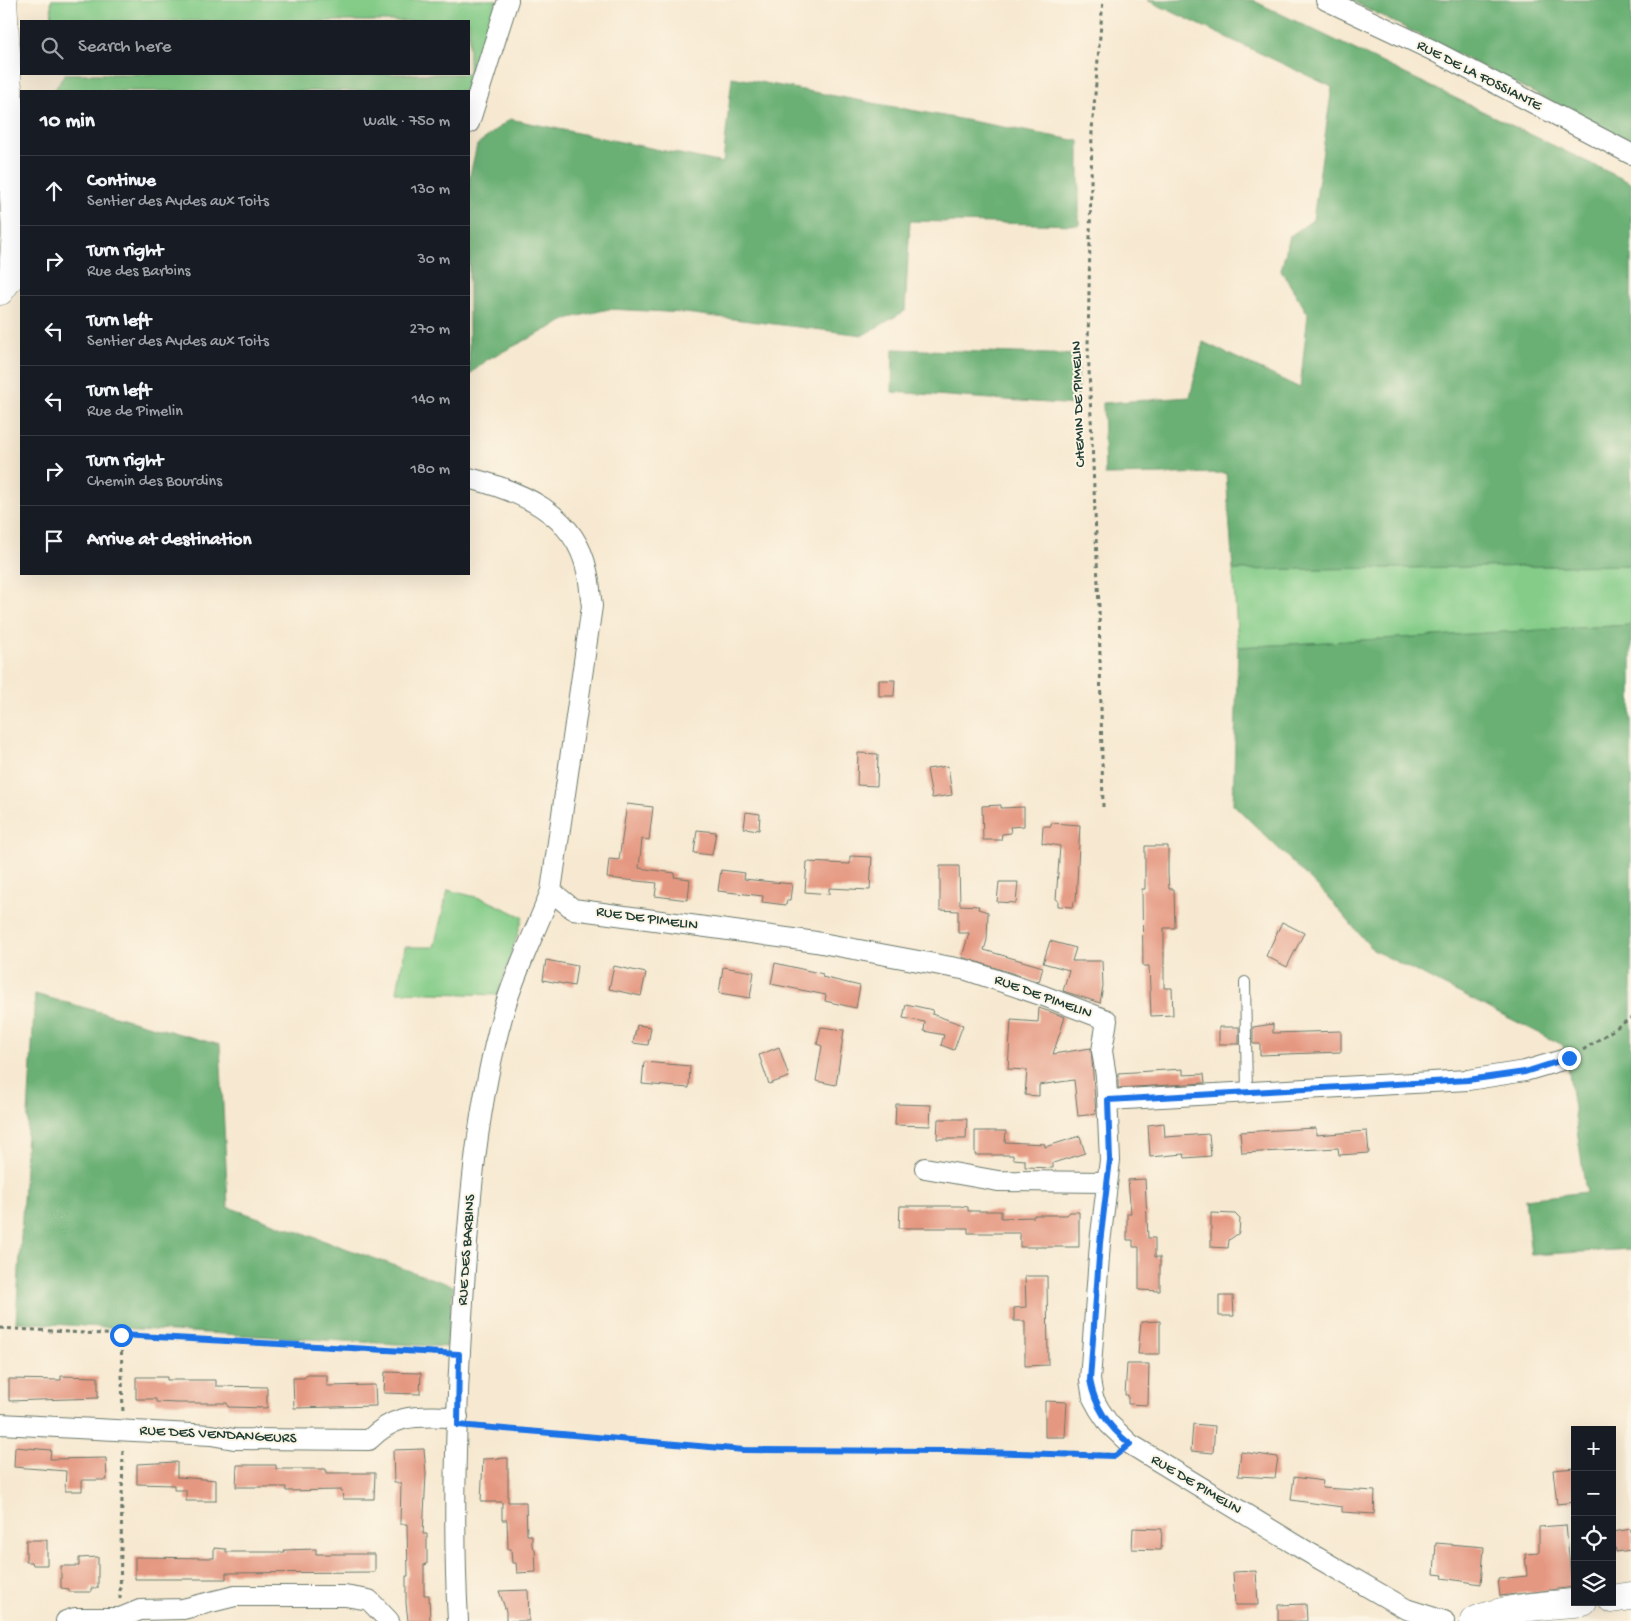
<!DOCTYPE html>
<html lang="en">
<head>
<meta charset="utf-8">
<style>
  :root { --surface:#171b24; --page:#20242c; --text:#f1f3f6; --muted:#9ea1a6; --line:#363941 }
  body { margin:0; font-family:"Gochi Hand",sans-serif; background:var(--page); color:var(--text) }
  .controls { position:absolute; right:15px; bottom:15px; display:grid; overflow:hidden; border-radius:0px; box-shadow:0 5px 20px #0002 }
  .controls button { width:45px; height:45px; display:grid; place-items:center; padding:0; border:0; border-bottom:1px solid var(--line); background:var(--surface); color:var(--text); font:25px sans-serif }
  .stop { position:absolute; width:15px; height:15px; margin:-11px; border:4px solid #1a73e8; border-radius:50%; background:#fff }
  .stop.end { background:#1a73e8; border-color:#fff; box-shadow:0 1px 5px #0008 }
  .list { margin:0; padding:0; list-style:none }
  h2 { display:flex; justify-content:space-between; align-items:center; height:65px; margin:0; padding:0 20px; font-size:21px }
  h2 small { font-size:16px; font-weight:400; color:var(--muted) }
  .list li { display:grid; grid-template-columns:32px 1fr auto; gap:15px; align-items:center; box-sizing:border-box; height:70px; padding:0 20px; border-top:1px solid var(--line) }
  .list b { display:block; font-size:19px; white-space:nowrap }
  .list p { margin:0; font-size:16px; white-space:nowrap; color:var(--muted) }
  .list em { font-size:16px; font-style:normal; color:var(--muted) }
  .icon { flex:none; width:28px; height:28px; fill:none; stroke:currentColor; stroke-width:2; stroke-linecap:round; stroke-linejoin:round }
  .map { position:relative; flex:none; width:1631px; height:1621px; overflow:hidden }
  .search { position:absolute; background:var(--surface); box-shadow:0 5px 20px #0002; left:20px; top:20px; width:450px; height:55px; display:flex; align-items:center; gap:12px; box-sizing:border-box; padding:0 18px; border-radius:0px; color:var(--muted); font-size:19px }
  .panel { position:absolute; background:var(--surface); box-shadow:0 5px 20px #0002; left:20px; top:90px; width:450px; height:485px; border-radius:0px }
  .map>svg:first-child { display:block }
</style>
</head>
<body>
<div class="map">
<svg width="1631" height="1621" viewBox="0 0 1631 1621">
  <rect width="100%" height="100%" fill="#fcf5e5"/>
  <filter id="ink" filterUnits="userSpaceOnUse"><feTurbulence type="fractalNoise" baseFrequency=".02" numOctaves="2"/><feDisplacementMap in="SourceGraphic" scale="10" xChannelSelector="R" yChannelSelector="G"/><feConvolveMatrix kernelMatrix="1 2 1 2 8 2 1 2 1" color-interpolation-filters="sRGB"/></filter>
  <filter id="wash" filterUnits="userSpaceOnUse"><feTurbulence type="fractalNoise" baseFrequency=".0096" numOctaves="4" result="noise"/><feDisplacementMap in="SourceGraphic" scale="20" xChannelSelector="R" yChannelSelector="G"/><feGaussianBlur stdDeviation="1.12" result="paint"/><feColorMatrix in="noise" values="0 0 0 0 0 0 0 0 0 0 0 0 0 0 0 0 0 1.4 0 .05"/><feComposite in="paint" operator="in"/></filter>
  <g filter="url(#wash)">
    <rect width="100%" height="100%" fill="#f7e9d1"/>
    <path fill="#84cc88" stroke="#52845e" d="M51,0H497L465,91H54L65,74H469V21H52Z
      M1631,565V625L1238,647L1233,570Z
      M448,890L484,899L523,917L498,995L397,992L405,947H434Z"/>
    <path fill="#6bb074" stroke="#457654" d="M1147,0H1252L1631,183V565L1233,570L1226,473L1105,475L1103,403L1190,397L1203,342L1300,388L1308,314L1281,270L1290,236L1313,220L1332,87Z
      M1350,0H1631V142Z
      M732,77L1079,141V225L910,221L905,311L863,335L685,313L609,309L570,318L488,359L469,375V179L477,145L510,119L723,163Z
      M893,349L1079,355L1077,405L892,392Z
      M1631,625V1249L1531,1255L1525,1199L1586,1192L1569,1074L1563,1045L1373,950L1328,897L1233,804L1238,647Z
      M35,994L220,1045L228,1207L453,1286L447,1347L16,1322Z"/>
    <g id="blocks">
      <path fill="#e59881" d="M879,680H895L894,696H879Z
        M858,753L878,754L877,786L857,785Z
        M948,766L952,795L932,798L927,769Z
        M627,804L653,807L649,840L642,839L639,868L675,873L674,877L690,879L688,900L655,896L657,883L607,878L609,859L619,860Z
        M1001,805V808L1024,807V826L1010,827L1011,833L1002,834L1001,840H983L982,806Z
        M746,812L760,814L759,830L744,828Z
        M1051,823L1080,825L1076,902L1074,901L1073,907L1058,906V900H1056L1060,846L1042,843L1043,826H1051Z
        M697,830L716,832L712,855L694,853Z
        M1145,846H1168V874L1169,889H1174L1175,928H1164V988H1172L1173,1015L1151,1016L1149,966H1143L1142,889H1145Z
        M850,856L872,857L870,890L829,888V894L805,892L807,862L850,864Z
        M940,866H959L960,905L979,906L978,909L988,912L987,940L984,950L1043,967L1039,982L962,957L969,933H958V911L940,910Z
        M721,870L745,873L744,879L792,884L790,900H787L786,905L762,902L763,896L718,891Z
        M999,882H1018L1016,903L997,902Z
        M1282,922L1304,933L1287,967L1266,956Z
        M1050,941L1076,948L1072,961H1102L1103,986L1100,1003L1063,991L1069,970L1043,963Z
        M546,960L577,966L574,986L543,980Z
        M775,963L823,974L822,977L860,986L856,1008L825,1001L826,995L771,984Z
        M614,966L646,973L641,996L609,989Z
        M723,967L754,972L750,998L719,993Z
        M906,1004L933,1010L932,1014L963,1025L954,1050L941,1045L944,1035L924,1031L925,1022L903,1018Z
        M1039,1008L1065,1017L1053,1054L1091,1048L1096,1114L1078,1116L1074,1080L1039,1085V1096L1025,1095L1027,1070L1008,1069L1011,1020L1038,1022Z
        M1273,1024V1033L1341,1031V1052L1260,1055V1044H1253V1027Z
        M637,1025L651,1027L648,1045L633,1043Z
        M821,1027L844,1030L836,1085L816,1081L822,1046L817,1044Z
        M1219,1027H1239V1044H1219Z
        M779,1047L789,1077L769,1084L759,1055Z
        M644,1062L690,1066L689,1088L642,1084Z
        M1183,1069V1075L1204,1074L1205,1083L1118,1088V1073Z
        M896,1104L931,1105L930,1126L895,1125Z
        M938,1119H967L966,1139H937Z
        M1164,1123L1165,1137L1209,1134L1211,1156L1185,1158L1184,1154L1150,1157L1148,1125Z
        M1316,1128V1135L1367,1131L1369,1153L1339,1155L1338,1148L1242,1153L1240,1132Z
        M975,1131H1006L1005,1142L1045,1144V1147L1080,1136L1085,1153L1053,1163V1168L1025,1167V1160L1013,1159V1155H975Z
        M1145,1179L1148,1238H1155V1257H1160V1291L1139,1290V1247H1133V1240H1127V1213H1131L1128,1180Z
        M900,1206H960L968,1207V1211H1001V1218L1034,1217V1215H1067L1070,1212H1079V1247H1020V1233H968V1228H899Z
        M1211,1213L1235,1214L1240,1219L1239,1233L1229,1240L1228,1248L1211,1247Z
        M1025,1276H1047L1048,1365L1025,1366V1321H1014V1308L1026,1307Z
        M1219,1296H1233L1234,1316H1219Z
        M1160,1321V1354H1138L1141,1322Z
        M1127,1364H1149L1148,1405L1128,1404V1395H1125Z
        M385,1372L421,1373L420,1394L384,1393Z
        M307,1375H327V1386L375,1385L376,1406L294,1408L293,1378H304Z
        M61,1376L98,1377V1398L9,1401V1379L61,1380Z
        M136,1377H167V1380H216V1386L267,1387V1408L228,1407L227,1403H177L156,1402V1399H136Z
        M1045,1401L1067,1402L1065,1437H1045Z
        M1193,1424L1215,1426L1213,1453L1191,1451Z
        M15,1447L51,1450L50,1459L106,1458L107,1480H82V1491H65L66,1471L14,1467Z
        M424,1449L426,1474L423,1534H427V1564L424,1565V1595H429L430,1621H408L406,1603V1576H408L407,1524H400L401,1483H394L393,1450Z
        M1241,1452L1278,1457L1275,1478L1238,1476Z
        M508,1458V1502H526L527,1535H532V1546L535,1549L536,1572L517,1573L516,1563H512L511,1549H508L507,1520H502V1502H481L483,1459Z
        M177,1462V1477L216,1480V1501H186V1490H174V1485L137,1484V1464Z
        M237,1465H276V1469H326V1473H375L374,1499H343L342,1490L286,1491V1487H236Z
        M1575,1468V1502L1557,1504L1553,1470Z
        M1294,1477L1323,1481L1322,1488L1375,1491L1374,1514L1342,1512V1507L1291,1500Z
        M1566,1525L1571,1578H1575V1587L1500,1596L1498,1579L1527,1576L1525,1554L1539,1553V1527Z
        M1133,1528L1162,1529L1161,1550L1132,1549Z
        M1631,1529V1550L1616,1552L1613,1532Z
        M26,1540H47V1565H33L32,1562H26Z
        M1436,1543L1484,1547L1481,1584L1442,1578L1443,1575L1434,1574Z
        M214,1548L226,1549V1552H285L284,1550L316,1549V1554H375V1572L226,1573V1579H135V1557L214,1558Z
        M98,1557V1588H91V1592H69V1589L61,1588V1566H79V1558Z
        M1256,1571L1258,1605H1235L1233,1572Z
        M528,1590L529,1621H506V1611L499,1591Z
        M1306,1604L1307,1621H1278V1605Z"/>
    </g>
  </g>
  <g filter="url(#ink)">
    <use href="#blocks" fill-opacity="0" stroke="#6b796b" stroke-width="1"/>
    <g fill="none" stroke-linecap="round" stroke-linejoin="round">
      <defs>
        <path id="service" d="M1245,982L1247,1093"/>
        <path id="minor" d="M1326,0L1430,49L1631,154
          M469,123L508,0
          M469,478C520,491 575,513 587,571C590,582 590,594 592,606L551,891L573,909L816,942L967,970L1044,996L1107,1020L1102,1051L1106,1076L1110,1160L1100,1243L1090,1380L1093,1398L1099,1409L1109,1424L1130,1444L1306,1551L1406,1609L1444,1621
          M1108,1100L1468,1080L1525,1071L1569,1058
          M925,1168L998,1181L1107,1182
          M0,1424L211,1435L234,1439L369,1440C398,1411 420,1417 458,1417
          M66,1621L75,1618H120L140,1610L183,1609L235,1596H345L369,1600L389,1621
          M458,1621C452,1514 456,1407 463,1301C469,1203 477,1104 504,1010C516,969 536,931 551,891"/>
        <path id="secondary" d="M1612,1599L1631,1596
          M1474,1621C1509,1606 1546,1606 1583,1602"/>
        <path id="primary" d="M0,291L13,273L16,232L3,0"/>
      </defs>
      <use href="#service" stroke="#6b796b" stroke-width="12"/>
      <use href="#minor" stroke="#6b796b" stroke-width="22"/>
      <use href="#secondary" stroke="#6b796b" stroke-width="29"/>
      <use href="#primary" stroke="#6b796b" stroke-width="29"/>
      <path stroke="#6b796b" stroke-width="3" stroke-dasharray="4 4" stroke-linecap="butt" d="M1103,807L1099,608L1088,345L1092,130L1103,0
        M1583,1050L1631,1018
        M0,1328L444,1354
        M121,1335L123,1415
        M474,1426L744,1450L950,1451L1116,1455
        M120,1599L123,1448"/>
      <use href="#service" stroke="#fff" stroke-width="10"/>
      <use href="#minor" stroke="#fff" stroke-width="20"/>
      <use href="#secondary" stroke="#fff" stroke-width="28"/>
      <use href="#primary" stroke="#fff" stroke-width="28"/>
    </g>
  </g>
  <g fill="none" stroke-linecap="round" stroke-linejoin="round" filter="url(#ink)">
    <path stroke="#1a73e8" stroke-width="6" d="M121,1335L459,1354L458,1425L744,1450L950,1451L1115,1456L1130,1444C1108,1427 1095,1407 1090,1380L1100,1243L1110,1160L1108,1100L1468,1080L1525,1072L1569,1058"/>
  </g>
  <g text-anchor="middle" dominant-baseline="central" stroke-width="4" stroke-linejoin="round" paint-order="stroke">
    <g font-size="15" fill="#1f3d34" stroke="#fcf5e5">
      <text transform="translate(1479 76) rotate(27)">RUE DE LA FOSSIANTE</text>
      <text transform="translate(1079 404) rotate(-92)">CHEMIN DE PIMELIN</text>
      <text transform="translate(647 919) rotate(8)">RUE DE PIMELIN</text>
      <text transform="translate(1043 997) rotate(20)">RUE DE PIMELIN</text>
      <text transform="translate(467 1250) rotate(-86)">RUE DES BARBINS</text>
      <text transform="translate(218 1435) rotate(3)">RUE DES VENDANGEURS</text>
      <text transform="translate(1196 1485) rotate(31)">RUE DE PIMELIN</text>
    </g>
  </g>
</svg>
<div class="controls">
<button>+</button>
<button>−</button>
<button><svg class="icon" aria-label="locate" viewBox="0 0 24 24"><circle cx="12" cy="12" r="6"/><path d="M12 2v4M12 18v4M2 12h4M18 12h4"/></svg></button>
<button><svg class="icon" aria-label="layers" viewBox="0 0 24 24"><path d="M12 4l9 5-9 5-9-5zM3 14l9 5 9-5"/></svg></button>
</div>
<div class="stop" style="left:121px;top:1335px"></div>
<div class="stop end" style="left:1569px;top:1058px"></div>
<div class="search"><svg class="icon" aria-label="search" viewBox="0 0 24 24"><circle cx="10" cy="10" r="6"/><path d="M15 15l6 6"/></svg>Search here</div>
<section class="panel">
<h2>10 min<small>Walk · 750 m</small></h2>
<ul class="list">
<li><svg class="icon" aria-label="ahead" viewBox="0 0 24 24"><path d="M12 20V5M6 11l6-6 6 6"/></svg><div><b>Continue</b><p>Sentier des Aydes aux Toits</p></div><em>130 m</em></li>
<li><svg class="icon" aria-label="right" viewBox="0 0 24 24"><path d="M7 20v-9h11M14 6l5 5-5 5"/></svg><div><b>Turn right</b><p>Rue des Barbins</p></div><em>30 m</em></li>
<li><svg class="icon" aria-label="left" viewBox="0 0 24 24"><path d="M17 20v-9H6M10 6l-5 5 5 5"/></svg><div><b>Turn left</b><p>Sentier des Aydes aux Toits</p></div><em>270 m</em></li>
<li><svg class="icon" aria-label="left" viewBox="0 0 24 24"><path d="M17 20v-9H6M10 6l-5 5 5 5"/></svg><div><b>Turn left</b><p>Rue de Pimelin</p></div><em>140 m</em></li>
<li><svg class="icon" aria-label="right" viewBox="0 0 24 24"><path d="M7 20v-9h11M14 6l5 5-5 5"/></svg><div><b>Turn right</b><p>Chemin des Bourdins</p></div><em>180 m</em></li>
<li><svg class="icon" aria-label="arrive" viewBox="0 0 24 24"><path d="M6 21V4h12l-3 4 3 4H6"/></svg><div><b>Arrive at destination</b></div></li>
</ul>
</section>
</div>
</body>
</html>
